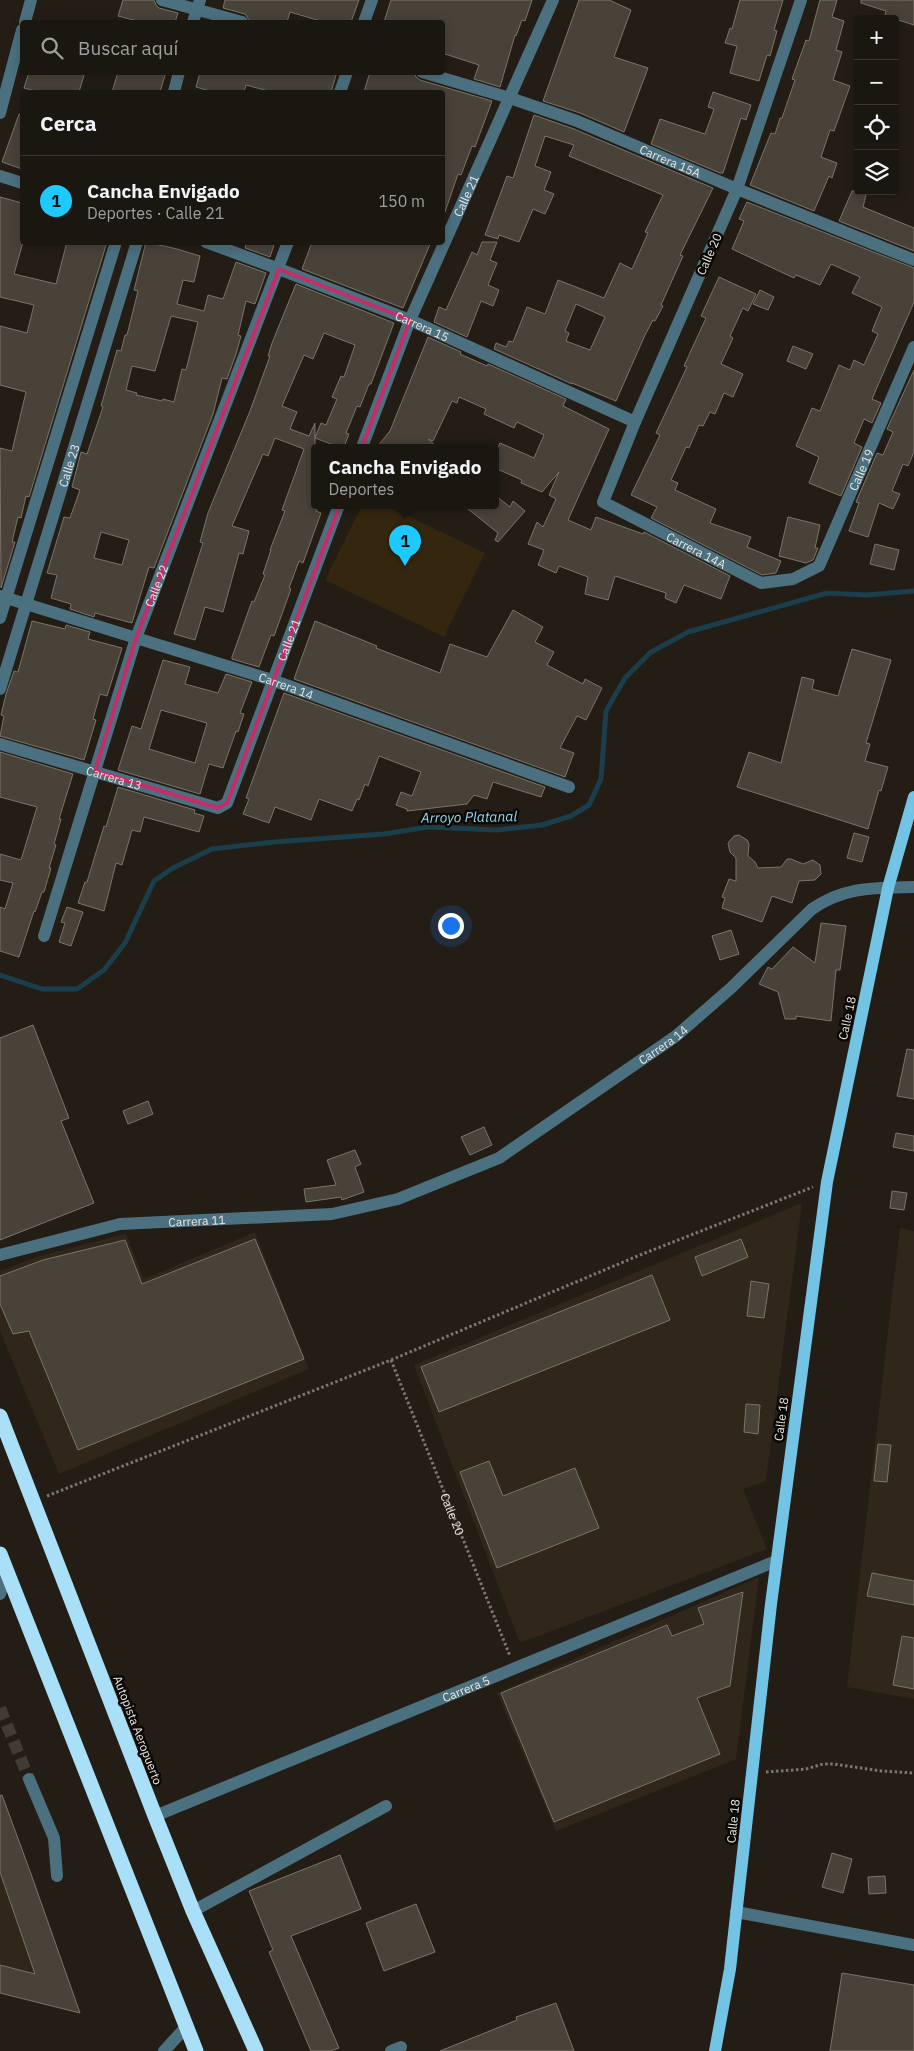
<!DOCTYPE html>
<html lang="es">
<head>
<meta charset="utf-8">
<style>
  :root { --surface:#1a1610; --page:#231f19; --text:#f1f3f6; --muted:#9f9f9f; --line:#383530; --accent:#1ec9fd }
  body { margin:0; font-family:"IBM Plex Sans",sans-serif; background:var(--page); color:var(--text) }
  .controls { position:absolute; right:15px; top:15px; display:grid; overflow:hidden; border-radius:5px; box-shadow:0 2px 12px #0003 }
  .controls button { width:45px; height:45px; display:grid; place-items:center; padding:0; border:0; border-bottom:1px solid var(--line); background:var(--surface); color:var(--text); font:25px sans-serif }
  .you { position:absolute; left:450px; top:925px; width:18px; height:18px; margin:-12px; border:4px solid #fff; border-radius:50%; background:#1a73e8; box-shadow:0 0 0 8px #1a73e833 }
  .badge { display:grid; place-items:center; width:32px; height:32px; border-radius:50%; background:var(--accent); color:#111; font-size:16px; font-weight:700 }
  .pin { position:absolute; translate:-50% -41px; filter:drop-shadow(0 1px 2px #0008) }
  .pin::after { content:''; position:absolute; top:26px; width:18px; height:15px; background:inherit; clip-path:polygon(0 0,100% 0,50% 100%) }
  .popup { position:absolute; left:311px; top:444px; width:188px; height:65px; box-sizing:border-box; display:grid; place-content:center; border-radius:5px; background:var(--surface); filter:drop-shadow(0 1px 4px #0005); font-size:16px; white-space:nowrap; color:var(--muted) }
  .popup b { font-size:19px; color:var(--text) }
  .popup::after { content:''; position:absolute; left:50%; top:100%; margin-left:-10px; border:10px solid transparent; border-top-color:var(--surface) }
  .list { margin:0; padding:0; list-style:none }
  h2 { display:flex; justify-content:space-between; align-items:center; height:65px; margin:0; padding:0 20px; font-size:21px }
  h2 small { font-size:16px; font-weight:400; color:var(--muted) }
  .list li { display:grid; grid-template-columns:32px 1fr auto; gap:15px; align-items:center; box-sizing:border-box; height:90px; padding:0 20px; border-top:1px solid var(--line) }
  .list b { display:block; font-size:19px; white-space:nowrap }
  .list p { margin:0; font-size:16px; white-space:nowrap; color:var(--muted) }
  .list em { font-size:16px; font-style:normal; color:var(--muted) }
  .icon { flex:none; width:28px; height:28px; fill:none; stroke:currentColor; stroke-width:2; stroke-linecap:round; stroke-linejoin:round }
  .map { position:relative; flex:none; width:914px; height:2051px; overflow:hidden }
  .search { position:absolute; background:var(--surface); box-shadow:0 2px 12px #0003; left:20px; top:20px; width:425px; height:55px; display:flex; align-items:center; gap:12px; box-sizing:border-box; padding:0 18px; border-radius:5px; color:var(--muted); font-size:19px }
  .panel { position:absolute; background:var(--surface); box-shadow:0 2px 12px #0003; left:20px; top:90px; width:425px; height:155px; border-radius:5px }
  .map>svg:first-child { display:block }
</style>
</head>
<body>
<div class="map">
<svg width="914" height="2051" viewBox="0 0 914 2051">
  <rect width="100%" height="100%" fill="#231d15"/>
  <path fill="#30271a" d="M802,1203L766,1481L743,1489L767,1549L520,1643L414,1365Z
    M900,1228L914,1231V1699L847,1687Z
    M255,1232L309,1369L59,1474L0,1331V1271L40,1256L126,1234L144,1279Z
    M759,1577L736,1759L556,1831L497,1693Z
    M0,1791L31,1874L80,2013L0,1993Z"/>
  <path fill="#35260f" d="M362,505H385L485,553L444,637L325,580Z"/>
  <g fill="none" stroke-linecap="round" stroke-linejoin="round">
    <path stroke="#1b3e4c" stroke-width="5" d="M0,975L42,989H77L104,970L125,943L154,881L173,868L212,849L274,842L384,834L428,827L497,830L542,825L571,816L589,805L601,779L606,711L625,678L651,652L688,632L827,593L867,595L914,591"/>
  </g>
  <path fill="#484239" stroke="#7b746a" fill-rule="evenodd" d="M123,0H154L156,5L159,8L178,13L175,22H141L118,16Z
    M225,0H359L351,22H324L290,12L287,22H254L250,21L245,14L223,8Z
    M391,0H532L525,21L522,20L516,36L515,35L500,87L474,79L479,65L442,53V22H384Z
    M579,0H609L631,10L614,57L648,68L624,132L580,113L543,101Z
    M740,0H783L774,30L777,31L770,56L767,55L759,81L730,73L737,46L725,43L730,28L732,29Z
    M820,0H837L832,17L844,21L836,50L842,52L833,80L850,86L834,131L830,130L821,157L837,163L832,178L829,176L814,211L750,185L771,133L775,134L780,118H782L795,80L792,79L806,40L809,41Z
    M861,0H914V25L895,19H884L886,11L861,3Z
    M29,72H85L79,92H39L24,88Z
    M118,72H166L160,92H112Z
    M200,72H337L331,92H272L246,85L244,92H213L196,87Z
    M370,72H414L416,77L420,80L492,101L475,147L472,146L461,175L458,174L445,212H442V92H364Z
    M713,92L751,105L746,120L741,118L723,173H720L651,144L660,119L705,134L714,109L708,107Z
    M19,114H22V169L2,162Z
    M534,115L574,129L713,188L680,255L683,256L661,305L663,306L655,321L653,320L645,335L616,401L572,383V384L494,349L496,343L506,347L509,341L513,342L527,307L545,314L558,280L604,298L620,263L632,269L648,233L645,232L663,195L569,156L574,145L545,136L535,166L551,172L544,190L554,194L545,214L533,209L519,242L499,235L498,239L485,235L507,176L513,178ZM576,304L605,317L590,350L566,341L569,333L565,331Z
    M852,191H867L863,207L914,228V251L839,221Z
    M0,197L22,203L21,242H23L14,274L56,284L67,242H107L29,497L26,496L21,518L18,517L12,542H15L1,588L0,448L12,451L26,392L0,385V326L27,333L34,305L0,297Z
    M747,202L914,268V302L872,399L881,403L872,423L864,419L854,443L862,447L841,496L809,483L819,457L796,446L812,408L820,411L839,365L850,370L854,360L864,365L878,334L872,331L882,307L852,293L860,277L831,264L820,285L796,275L794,278L732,249L744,221L739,219Z
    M146,242L177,249L200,256L194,282L183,280L177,304L204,311L208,295L223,299L236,262L266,273L255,304L246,301L238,335L241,336L236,354L227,379L222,378L213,414L154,568L149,567L132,623L95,613L94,617L70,609L71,604L51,598L57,575L47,573L64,517L70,518L80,490L72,487L81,452L87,454L103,407L101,406L117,350L121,351L125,335H127L138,291L134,290ZM171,316L198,322L186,370L182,369L174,402L163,399L162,401L136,395L137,393L126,390L132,366L155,371ZM101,532L129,540L122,565L94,558Z
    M247,242H275L270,257L245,248Z
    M312,242H431L403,308L302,269Z
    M482,242H497L490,260L497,263L488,285L499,290L493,306L481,301L467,337L434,322L439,307L446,310L472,252L477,255Z
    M719,277L756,294L748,311L743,308L730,336L733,338L721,364L743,374L733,397L724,393L715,414L710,412L703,426L699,425L689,448L686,447L671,480L678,483L675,490L716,509L710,523L751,537L747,547L781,561L776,573L762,575L651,518L657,507L631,495L660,435L656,433L687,367L684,366L706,318L701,316Z
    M296,284L394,323L371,384H369L360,407L357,406L346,433L349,434L344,447H339L315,438V505H319L316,511L321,513L303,563L299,561L289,588L291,589L274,636L271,635L259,667L232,659V657L252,601L254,602L265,575L263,574L271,550H270L285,511L282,510L304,449L275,438L268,456L263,454L232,526L249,531L243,554L239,553L223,612L205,607L195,640L174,634L203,543L200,542L208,513L250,411L270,356H268L272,343ZM324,333L355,345L344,377L341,376L332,397L337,399L326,425L321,423L315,438V423L309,436L290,429L297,412L282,406L304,355L313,359Z
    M760,290L774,297L768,310L753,304Z
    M428,337L461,352L460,354L487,366L488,364L566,399L563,406L609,429L568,520L591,530L596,517L643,534L644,532L730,576L721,599L684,585L676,603L665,598L666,593L615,576L608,600L585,594L588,577L559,566L556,573L538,565L544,550L528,544L537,522L543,527L556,499L549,495L559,472L542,492L521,483L522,480L495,468V455L500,443L534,458L544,435L517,422L514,428L484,414L486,409L459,397L457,403L452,401L433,441L428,439L437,447H377L390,431Z
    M793,346L813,354L806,369L787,361Z
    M914,370V452L908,466L903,464L892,491L900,494L893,509L879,503L868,537L849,531L859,503L856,502L877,453L883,455L893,432L887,429Z
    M495,495L510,507L513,501L525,511L498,542L495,540L498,533L463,505H495Z
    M788,517L820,525L815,548H818L813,560L806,563L779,556Z
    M875,544L899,550L894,570L870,564Z
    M513,610L543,627L535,642L554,652L547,665L583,684L585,679L602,688L586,720L577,716L560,748L574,753L565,777L294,679L315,621L377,646L376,648L440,673L450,644L487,657Z
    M32,621L65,629L66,625L90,632L88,639L122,648L107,696L100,694L93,719L96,720L84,760L0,736L4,716L1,715L6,694L14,671L18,672Z
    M852,649L891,660L866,743L870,744L865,761L888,767L881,791L879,790L868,829L737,787L749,752L781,763L802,677L814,680L812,689L838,696Z
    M163,660L190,667L185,684L218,693L226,674L252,682L240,713L244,714L238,732L236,731L223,768L209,764L200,794L118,770L132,726L141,729ZM161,710L207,723L195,763L149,749Z
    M284,693L545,787L541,797L493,782L487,799L474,795L467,804L407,811V809L396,805L401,792L412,796L421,772L379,756L368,786L365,784L359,800L357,799L352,811L319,799L311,820L275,807L269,823L243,814L249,799L246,798Z
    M0,752L73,774L59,819H61L54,844L56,845L49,868H51L44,892H42L35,912L34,911L19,957L0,951V907L5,909L13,883L0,880V854L21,860L37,807L0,797Z
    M118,787L195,810L194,813L204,816L199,832L144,817L140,832L132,830L122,865L116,863L104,911L78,903L85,882H87L104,826L106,827Z
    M854,833L869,837L862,862L847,858Z
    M739,835L747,840L749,844L748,856L755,862L758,868L781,867L787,859H791L803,864L813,860L820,865L821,874L815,880L799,881L792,903L772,896L762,922L722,908L725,898L722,897L729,879L736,881V858L730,852L728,843L734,836Z
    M67,907L83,912L71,946L59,942L65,923L61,922Z
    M821,923L846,926L840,970H836L831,1021L796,1016V1019H785L778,992L759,984L768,967L772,969L793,947L815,963Z
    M731,930L739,954L720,960L712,936Z
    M33,1025L69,1118L61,1121L94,1203L0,1240V1038Z
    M907,1049L914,1050V1099L897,1096Z
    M148,1101L153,1114L128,1124L123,1111Z
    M484,1127L492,1145L470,1155L461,1137Z
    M896,1133L914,1136V1151L893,1147Z
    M355,1150L361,1164L355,1167L364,1192L342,1200L341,1197L306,1202L304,1189L336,1185L327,1160Z
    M892,1191L907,1193L904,1210L890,1208Z
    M255,1239L304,1359L78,1450L29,1331L13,1334L0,1304V1276L43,1260L125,1240L142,1284Z
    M741,1239L748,1257L702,1276L695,1257Z
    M652,1275L670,1320L439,1412L421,1367Z
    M751,1281L769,1284L764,1318L747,1316Z
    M746,1404L760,1405L758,1434L744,1432Z
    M878,1444L891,1445L887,1482L874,1481Z
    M489,1461L503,1496L575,1468L599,1528L497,1568L460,1472Z
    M872,1573L914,1581V1605L867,1596Z
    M743,1592L730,1686L697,1698L720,1754L554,1822L501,1693L667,1625L672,1636L704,1624L698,1608Z
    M902,1636L914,1638V1689L893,1685Z
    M2,1795L31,1874L80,2013L0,1993V1965L35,1974L0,1872V1796Z
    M832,1853L852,1859L843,1893L822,1887Z
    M340,1855L361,1909L291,1936L339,2048L330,2051H311L269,1952L273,1950L249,1891Z
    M885,1876L886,1893L869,1894L868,1877Z
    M416,1904L435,1952L384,1971L366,1923Z
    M842,1973L914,1985V2051H830Z
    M556,2003L574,2051H440L517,2020L516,2017Z"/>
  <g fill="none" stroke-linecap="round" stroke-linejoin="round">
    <path stroke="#413b34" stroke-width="12" stroke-dasharray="12 6" stroke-linecap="butt" d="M0,1708L29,1779"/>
    <g stroke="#7b766f" stroke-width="3" stroke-dasharray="2.5 2.5" stroke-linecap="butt">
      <path id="s1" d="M391,1360L510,1656"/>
      <path d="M47,1496L391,1360L640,1255L813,1187"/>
      <path d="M766,1772L806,1769L823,1764H834L881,1771L914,1773"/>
    </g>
    <g stroke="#4b707f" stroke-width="12">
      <path d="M162,0L242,22"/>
      <path id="s2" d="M801,0L737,189L635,422L603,502L761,583L793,579L819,566L914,347"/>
      <path d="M25,22L31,0"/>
      <path d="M193,22L200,0"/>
      <path d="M364,22L372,0"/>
      <path id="s3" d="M422,72L510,98L577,121L737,189L914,260"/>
      <path d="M174,92L179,72"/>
      <path d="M340,92L347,72"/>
      <path d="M0,113L22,30"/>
      <path d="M0,176L22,183"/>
      <path id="s4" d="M206,242L279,269L410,320L635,422"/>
      <path id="s5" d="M362,447L410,320L553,0"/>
      <path id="s6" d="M0,596L272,680L569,787"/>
      <path d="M0,618L116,242"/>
      <path id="s7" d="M0,689L137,242"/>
      <path id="s8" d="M0,744L218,808L227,803L339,505"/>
      <path id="s9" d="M44,936L136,638L288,242"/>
      <path id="s10" d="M0,1255L120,1224L332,1214L398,1199L499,1158L676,1036L731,988L812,909C845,886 876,888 914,887"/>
      <path d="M0,1594L7,1572"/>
      <path d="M29,1779L54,1838L57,1876"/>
      <path id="s11" d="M155,1816L776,1561"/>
      <path d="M193,1911L386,1806"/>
      <path d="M736,1912L914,1945"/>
      <path d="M164,2051L186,2027"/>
      <path d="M391,2051L401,2047"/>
    </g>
    <path stroke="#73c4e4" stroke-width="12" d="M715,2051L730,1969L771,1604L827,1182L888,888L914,797"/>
    <path stroke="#a9e0f7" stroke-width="15" d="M0,1416L155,1816L193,1911L256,2051
      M0,1554L196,2051"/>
  </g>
  <path fill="none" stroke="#c62d68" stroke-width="4" stroke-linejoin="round" d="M279,269L410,320L227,803L218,808L95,771L136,638Z"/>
  <g text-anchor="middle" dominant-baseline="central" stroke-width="5" stroke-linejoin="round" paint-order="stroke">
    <g font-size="12" fill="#ebe7e1" stroke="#0a0805">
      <text stroke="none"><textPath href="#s3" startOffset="264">Carrera 15A</textPath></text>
      <text stroke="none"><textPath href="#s5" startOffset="272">Calle 21</textPath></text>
      <text transform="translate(709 254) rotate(-66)">Calle 20</text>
      <text stroke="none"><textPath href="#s4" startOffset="232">Carrera 15</textPath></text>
      <text stroke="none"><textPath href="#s7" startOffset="234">Calle 23</textPath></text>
      <text stroke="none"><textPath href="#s2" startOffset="884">Calle 19</textPath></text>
      <text stroke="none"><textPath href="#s2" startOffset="645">Carrera 14A</textPath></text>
      <text stroke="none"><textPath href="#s9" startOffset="368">Calle 22</textPath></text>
      <text stroke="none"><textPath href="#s8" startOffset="412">Calle 21</textPath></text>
      <text stroke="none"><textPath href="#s6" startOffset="300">Carrera 14</textPath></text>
      <text stroke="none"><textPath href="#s8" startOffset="119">Carrera 13</textPath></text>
      <text transform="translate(847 1018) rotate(-78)">Calle 18</text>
      <text stroke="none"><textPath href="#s10" startOffset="712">Carrera 14</textPath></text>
      <text stroke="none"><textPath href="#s10" startOffset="201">Carrera 11</textPath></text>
      <text transform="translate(781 1419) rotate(-82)">Calle 18</text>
      <text stroke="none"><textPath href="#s1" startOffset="166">Calle 20</textPath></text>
      <text stroke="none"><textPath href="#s11" startOffset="336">Carrera 5</textPath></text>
      <text transform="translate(138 1730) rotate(69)">Autopista Aeropuerto</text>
      <text transform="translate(733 1821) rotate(-84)">Calle 18</text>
    </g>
    <g font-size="14" font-style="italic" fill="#96d9f4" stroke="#0a0805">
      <text transform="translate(469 817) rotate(-1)">Arroyo Platanal</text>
    </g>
  </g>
</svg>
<div class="controls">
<button>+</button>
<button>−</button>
<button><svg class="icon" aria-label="locate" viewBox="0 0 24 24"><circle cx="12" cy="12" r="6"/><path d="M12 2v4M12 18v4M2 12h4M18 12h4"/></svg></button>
<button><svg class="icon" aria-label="layers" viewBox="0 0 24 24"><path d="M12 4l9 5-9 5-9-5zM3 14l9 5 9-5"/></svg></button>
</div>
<div class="you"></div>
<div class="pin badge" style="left:405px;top:566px">1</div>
<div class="popup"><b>Cancha Envigado</b>Deportes</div>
<div class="search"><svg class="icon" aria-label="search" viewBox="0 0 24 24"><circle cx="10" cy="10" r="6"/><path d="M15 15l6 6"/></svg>Buscar aquí</div>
<section class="panel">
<h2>Cerca<small></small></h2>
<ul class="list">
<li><span class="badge">1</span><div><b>Cancha Envigado</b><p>Deportes · Calle 21</p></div><em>150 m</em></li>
</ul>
</section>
</div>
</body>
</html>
